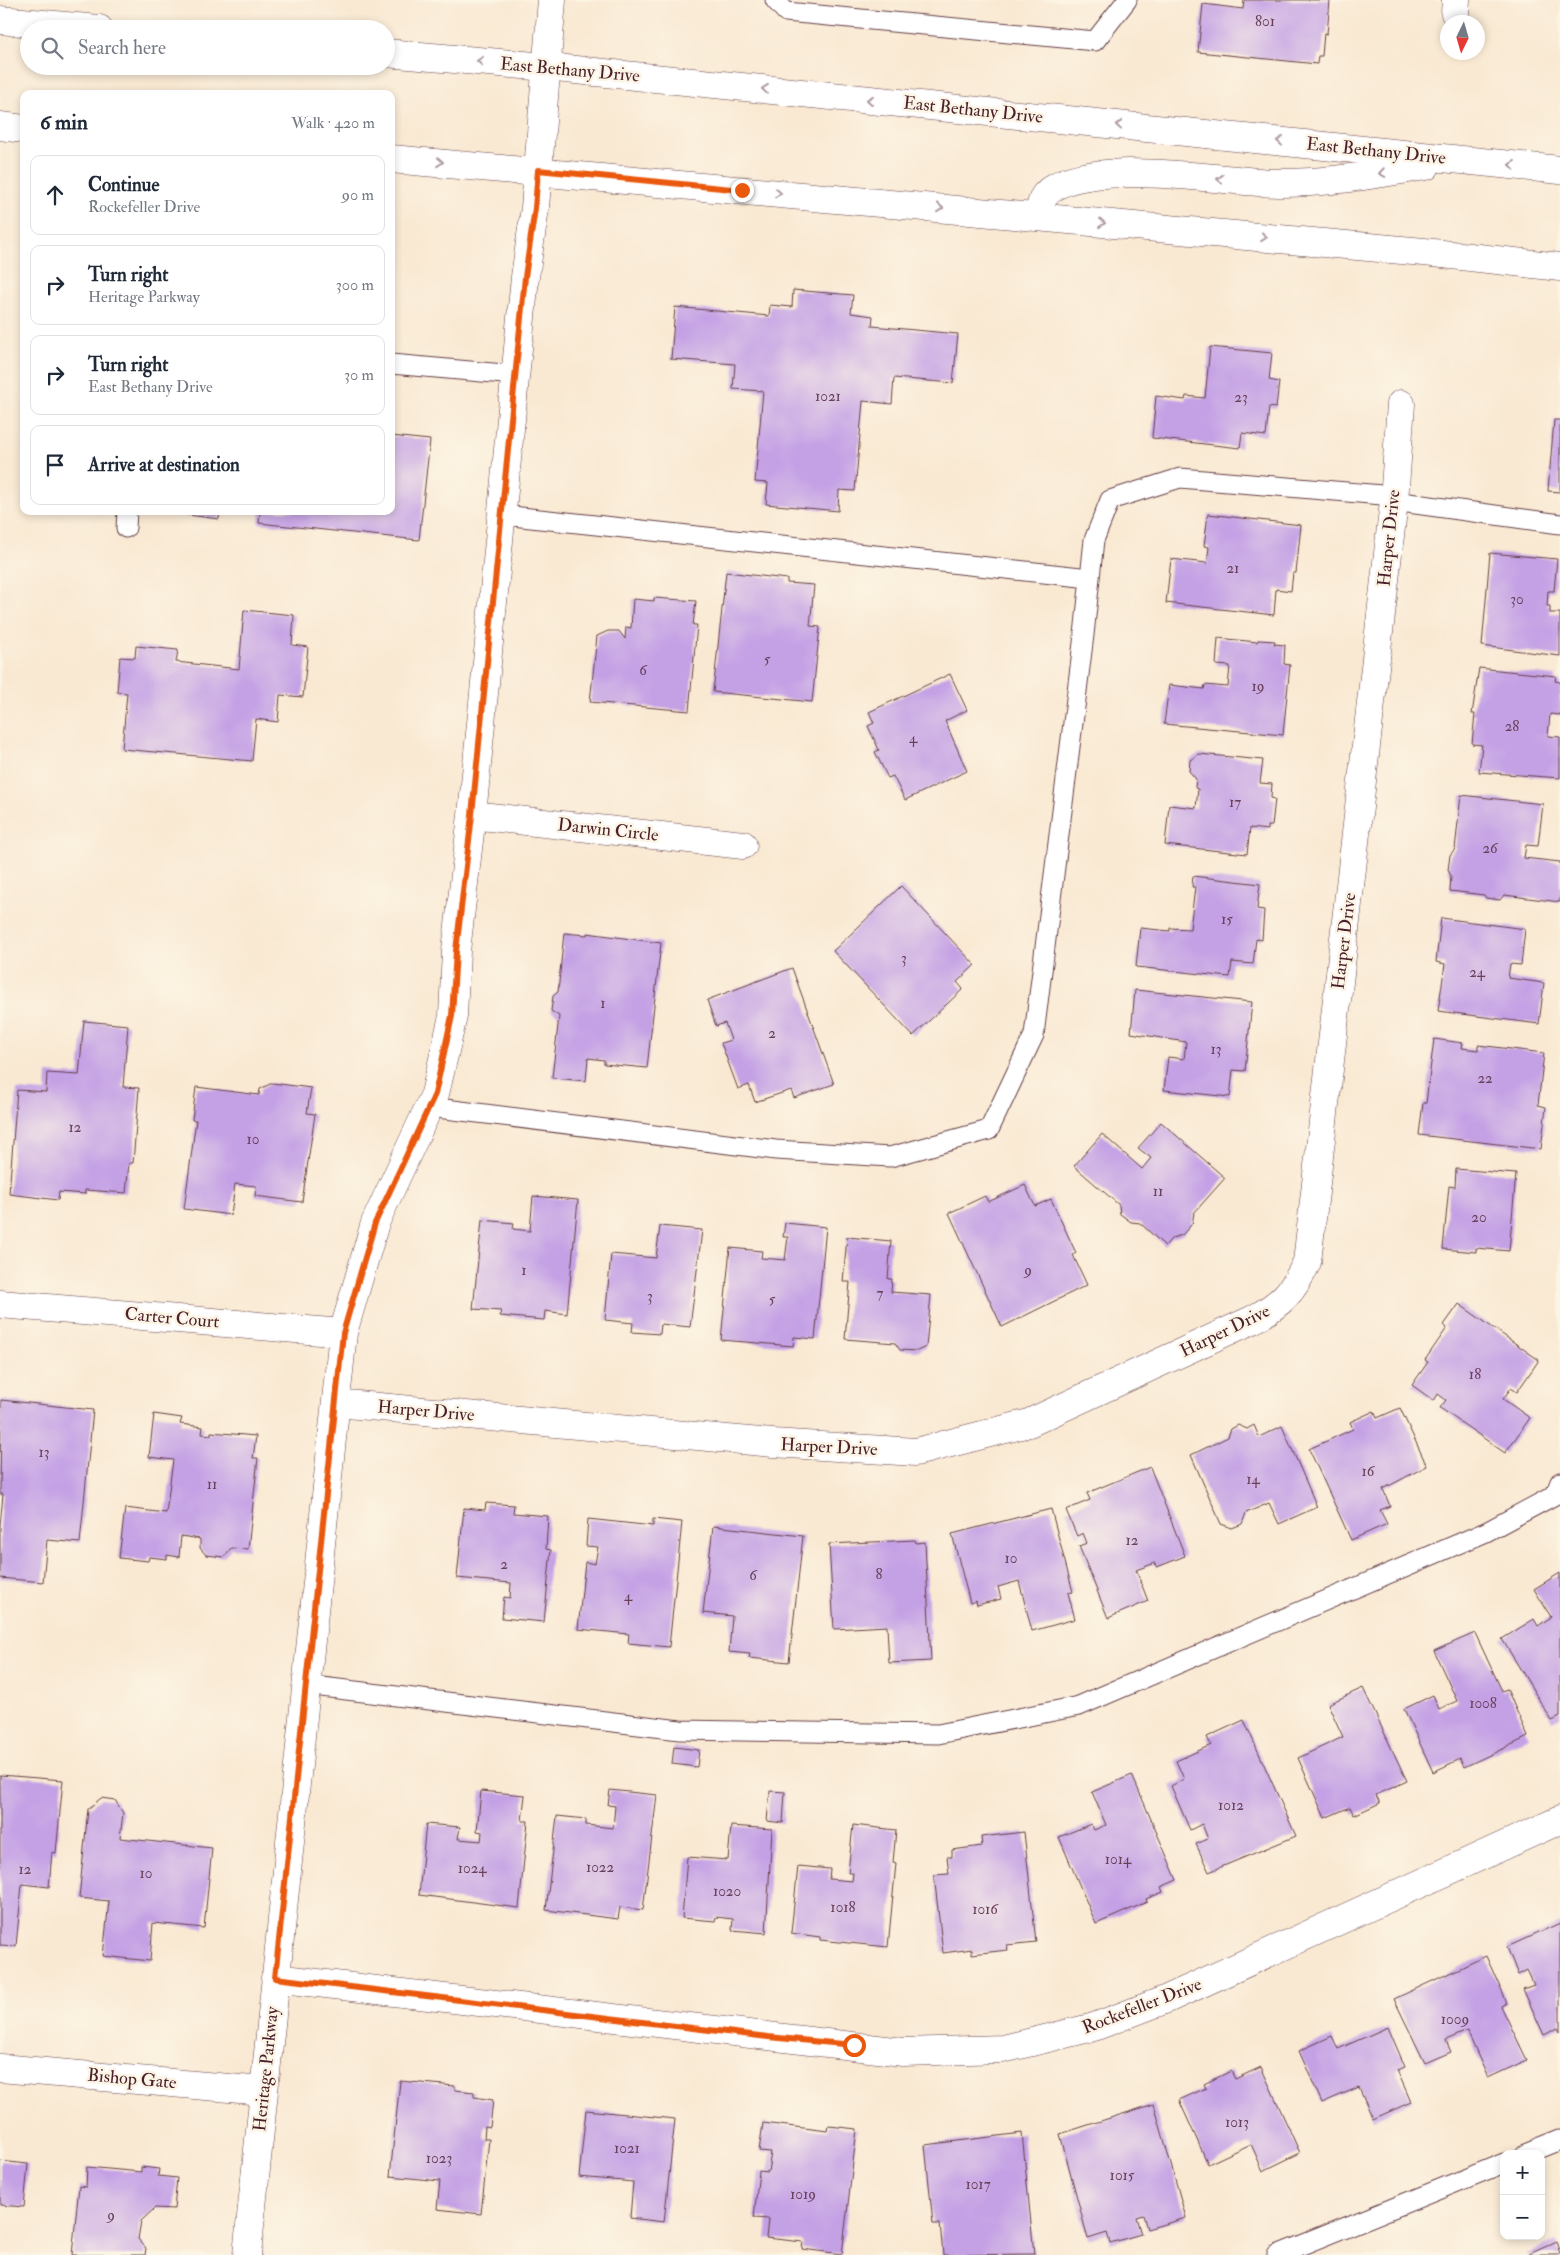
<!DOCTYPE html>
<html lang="en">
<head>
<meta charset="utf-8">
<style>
  :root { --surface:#fff; --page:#f6f6f7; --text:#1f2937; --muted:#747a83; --line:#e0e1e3 }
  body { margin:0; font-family:"IM FELL Double Pica",serif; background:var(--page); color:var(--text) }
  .controls { position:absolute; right:15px; bottom:15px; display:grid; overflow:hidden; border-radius:10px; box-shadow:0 2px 8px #0003 }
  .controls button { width:45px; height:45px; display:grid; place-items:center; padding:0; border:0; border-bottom:1px solid var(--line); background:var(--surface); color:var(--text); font:25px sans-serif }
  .compass { position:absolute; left:1440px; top:15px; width:45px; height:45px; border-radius:50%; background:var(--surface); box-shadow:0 2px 8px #0003; rotate:185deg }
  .stop { position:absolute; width:15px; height:15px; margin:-11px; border:4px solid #ea580c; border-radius:50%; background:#fff }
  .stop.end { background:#ea580c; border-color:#fff; box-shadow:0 1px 5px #0008 }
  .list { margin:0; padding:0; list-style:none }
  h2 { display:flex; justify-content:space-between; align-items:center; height:65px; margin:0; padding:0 20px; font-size:21px }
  h2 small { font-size:16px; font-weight:400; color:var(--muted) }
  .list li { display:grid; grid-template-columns:32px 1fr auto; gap:15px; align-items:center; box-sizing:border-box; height:80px; margin:0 10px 10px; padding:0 10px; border:1px solid var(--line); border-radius:10px }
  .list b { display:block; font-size:19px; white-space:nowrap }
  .list p { margin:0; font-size:16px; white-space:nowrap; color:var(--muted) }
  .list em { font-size:16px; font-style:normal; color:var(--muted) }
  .icon { flex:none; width:28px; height:28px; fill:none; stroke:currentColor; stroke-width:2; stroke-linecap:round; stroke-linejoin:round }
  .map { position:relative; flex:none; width:1560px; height:2255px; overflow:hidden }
  .search { position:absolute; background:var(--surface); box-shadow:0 2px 8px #0003; left:20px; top:20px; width:375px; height:55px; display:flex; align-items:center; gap:12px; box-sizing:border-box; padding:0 18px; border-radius:28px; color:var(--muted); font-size:19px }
  .panel { position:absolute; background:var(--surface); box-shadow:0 2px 8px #0003; left:20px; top:90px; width:375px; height:425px; border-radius:10px }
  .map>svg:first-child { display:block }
</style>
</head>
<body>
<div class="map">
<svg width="1560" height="2255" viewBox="0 0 1560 2255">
  <rect width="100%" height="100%" fill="#fcf5e5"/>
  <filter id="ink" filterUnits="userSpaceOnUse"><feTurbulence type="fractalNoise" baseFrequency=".02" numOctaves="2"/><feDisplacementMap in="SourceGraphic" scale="10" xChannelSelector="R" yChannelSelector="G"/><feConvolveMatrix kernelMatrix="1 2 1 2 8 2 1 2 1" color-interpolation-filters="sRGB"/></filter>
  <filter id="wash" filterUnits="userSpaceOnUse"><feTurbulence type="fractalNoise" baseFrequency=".0096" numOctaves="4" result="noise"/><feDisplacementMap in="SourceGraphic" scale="20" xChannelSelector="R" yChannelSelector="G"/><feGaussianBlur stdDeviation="1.12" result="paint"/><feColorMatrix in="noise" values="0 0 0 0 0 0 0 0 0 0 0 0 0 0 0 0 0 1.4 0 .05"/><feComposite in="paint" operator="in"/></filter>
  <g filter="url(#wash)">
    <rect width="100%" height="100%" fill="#f9e9d3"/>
    <g id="blocks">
      <path fill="#c4a1e5" d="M1244,0H1330L1327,34L1324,33L1322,56H1318L1317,64L1198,52L1203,4L1243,9Z
        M793,290L853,295L851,313L873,316L872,326L958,334L953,383L894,378L892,404L863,401L855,491L839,490L838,511L766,504L768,483L755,482L763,391L733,389L735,364L671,359L675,307L769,316L770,305L792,307Z
        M1210,347L1272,353L1269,380L1279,382L1276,408L1269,407L1266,436L1242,433L1240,448L1152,438L1156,396L1185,400L1186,396L1205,398Z
        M1554,420H1560V492L1548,491Z
        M391,436L430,440L419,540L259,523L260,511H391Z
        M156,511H220L219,519Z
        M1208,514L1301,525L1296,573H1293L1291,591L1276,589L1274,615L1166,603L1171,559L1207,563L1209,547L1204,546Z
        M1490,553L1557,559L1554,591H1548L1547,606H1550V613H1560V656L1482,646Z
        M726,572L787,579V583L814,585L810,626L820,627L812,702L713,692Z
        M654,598L696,601L693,625H697L689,711L590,702L597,636L608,631H619L625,639L626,627L631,628L633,599L654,601Z
        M244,610L294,615L292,645L308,647L303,697L280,695L278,722L256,719L252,761L122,749L127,693L117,692L120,657L135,658L136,646L178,650L176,662L239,669Z
        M1218,638L1257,642L1258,640L1275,641L1274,644L1285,645L1284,664L1290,665L1283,735L1164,724L1169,685L1204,689L1205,685L1228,687L1230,666L1216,665Z
        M1479,668L1556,676L1555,681L1560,682V715L1550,714L1548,736L1560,737V778L1479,772L1482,745L1472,744L1475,714H1472Z
        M950,674L967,710L945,721L967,771L905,800L893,776L888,778L875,752L879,750L868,726L874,723L869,712Z
        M1199,754L1263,760L1260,783L1272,784L1271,798L1275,799L1272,826H1268V830L1250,828L1247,854L1165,845L1169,805L1196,808L1198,789L1195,788L1196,779L1189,771L1190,760Z
        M1461,795L1543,804L1538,846L1526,845L1524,858L1560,862V902L1504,895L1500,900L1486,898L1484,895L1450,891L1451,876L1448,870L1450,855L1455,849Z
        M1193,876L1260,884L1257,909L1264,910L1262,940L1256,939L1253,964L1232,962L1230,977L1136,967L1140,928L1170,931V928L1190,929L1195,887H1192Z
        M901,886L975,965L957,982L963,989L913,1036L833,951Z
        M1441,918L1525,929L1521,965L1510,964L1508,978L1544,983L1539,1024L1438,1011L1445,964L1436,962Z
        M564,933L587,935V933L661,943L647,1068L604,1064V1060L588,1058L586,1081L552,1078L559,1016L551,1011L553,996L558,992Z
        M792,968L834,1084L794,1098L791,1090L755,1102L749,1085L738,1089L721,1043L731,1040L725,1023L716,1026L707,1000Z
        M1135,990L1252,1002L1245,1071L1233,1070L1230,1097L1164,1090L1168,1057L1184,1059L1186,1042L1131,1033Z
        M84,1021L128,1025L123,1087L139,1088L133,1163H129L126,1193L85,1190V1194L59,1192L58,1200L9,1194L17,1090L46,1092L47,1073L79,1075Z
        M1434,1039L1463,1043L1462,1048L1478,1050V1045L1544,1053L1538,1105L1546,1107L1541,1149L1419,1135L1423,1103H1426Z
        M272,1083L311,1088L307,1113L315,1114L302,1202L255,1196L256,1186L235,1184L231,1215L184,1209L196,1120H192L196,1087L259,1095L260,1089Z
        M1161,1122L1225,1178L1194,1213L1192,1224L1182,1235L1172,1238L1165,1246L1140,1223L1131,1222L1120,1214L1119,1205L1074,1166L1102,1134L1142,1169L1151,1158L1138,1148Z
        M1456,1169L1516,1174L1509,1251L1476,1248V1252L1443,1249L1449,1186L1455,1187Z
        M1025,1185L1035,1206L1051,1199L1076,1253L1073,1255L1087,1285L1002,1327L949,1213L985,1196L988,1202Z
        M533,1196L578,1200L567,1314L545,1311L544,1320L500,1316L501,1311L473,1309L482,1220L514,1223L513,1229L530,1231Z
        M785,1223L826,1227L815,1339L794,1337L793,1346L721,1340L730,1248L762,1251L761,1258L785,1260L788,1237H783Z
        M660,1226L702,1230L690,1327L661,1324L660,1334L632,1332L633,1323L605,1320L611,1254L656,1258Z
        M847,1237L891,1241L888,1279H892L891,1292L931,1295L926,1347L917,1351L900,1350L895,1343L845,1339L850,1282H843Z
        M1459,1304L1539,1360L1517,1392L1511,1388L1503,1399L1530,1418L1505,1453L1440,1408L1446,1400L1438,1394L1434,1401L1412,1385L1428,1362L1425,1360L1447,1328L1444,1325Z
        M1,1400L93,1410L80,1543L47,1540L43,1582L0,1578V1526L3,1494H0Z
        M1400,1408L1427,1466L1383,1489L1390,1506L1380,1510L1387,1524L1351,1540L1309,1449L1353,1429L1350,1422L1374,1411L1377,1418Z
        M154,1414L182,1418L180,1424L203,1427L202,1434L211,1435V1432L256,1436L253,1458H258L248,1549L231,1548L224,1557L206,1555L200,1548V1539L181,1536L179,1557L167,1555V1559L149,1557L148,1561L119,1558L125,1508L166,1513L173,1460L149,1457Z
        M1238,1425L1247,1429L1254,1425L1259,1437L1282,1426L1317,1507L1279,1524L1269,1503L1246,1513L1242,1524L1232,1528L1221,1524L1191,1455L1228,1437L1231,1429Z
        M1150,1467L1185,1556L1157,1567L1155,1563L1136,1570L1148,1601L1108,1618L1079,1546L1087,1543L1083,1533L1077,1536L1066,1510L1090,1500L1087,1493Z
        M486,1503L514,1505L513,1513L548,1516L546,1549L551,1550L544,1622L502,1618L504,1597L510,1598L511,1583L457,1578L464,1508L485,1510Z
        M1051,1509L1073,1592L1068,1593L1075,1619L1032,1631L1019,1581L998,1587L1001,1599L977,1605L976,1601L970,1603L952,1534Z
        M588,1519L653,1526V1519L682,1522L669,1647L628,1643L629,1634L578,1629L585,1562L595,1564L598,1547L586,1546Z
        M713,1526L803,1536L789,1662L749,1658L750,1654L729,1652L732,1616L703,1613Z
        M915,1540L916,1543L925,1542L931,1661L889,1663L887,1626L834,1629L829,1544Z
        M1560,1573V1717L1552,1721L1502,1639L1534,1619L1538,1626L1551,1617L1534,1589Z
        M1475,1633L1502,1691L1507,1689L1528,1737L1464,1767L1460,1759L1433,1772L1404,1709L1433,1695L1439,1709L1457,1701L1434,1651Z
        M1363,1688L1407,1781L1376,1795L1380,1803L1354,1815L1350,1807L1325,1818L1298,1758L1343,1737L1328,1704Z
        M1244,1720L1296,1836L1209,1872L1196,1844L1208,1839L1202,1824L1190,1830L1171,1786L1184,1779L1176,1761L1211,1745L1207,1737Z
        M674,1747L699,1750L697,1767L672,1764Z
        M0,1775L63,1780L56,1853L52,1852L49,1887L22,1884L16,1946L0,1945Z
        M1132,1775L1177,1880L1161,1887L1163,1892L1146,1899L1147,1902L1096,1924L1059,1837L1091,1824L1094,1830L1106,1825L1092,1792Z
        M610,1790L657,1795L643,1910L620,1907L618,1919L546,1910L557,1816L586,1819V1825L613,1828L615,1806L608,1805Z
        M481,1791L525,1795L522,1821H528L519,1908L419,1895L426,1824L460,1827L458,1839L481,1841L482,1832L477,1831Z
        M770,1791L785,1792L783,1823L767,1821Z
        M101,1798L115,1800L123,1813L120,1838L212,1848L204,1928L153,1923L150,1961L103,1956L109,1901L79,1898L88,1809Z
        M853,1825L896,1830L893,1862L896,1863L888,1947L820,1940V1937L791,1933L798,1866L830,1869L829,1879L852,1881L853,1873H848Z
        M731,1826L772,1829L766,1933L732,1930L733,1919L716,1917L715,1921L682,1918L687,1857L728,1860Z
        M1024,1832L1036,1942L1007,1945L1008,1950L972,1954V1949L943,1953L934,1875L949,1874L947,1857H952V1850L982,1846L981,1837Z
        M1560,1923V2032L1558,2028L1544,2035L1523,1989L1534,1985L1527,1970L1518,1975L1507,1947Z
        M1486,1956L1507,2003L1501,2006L1527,2060L1488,2078L1467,2031L1446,2040L1451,2052L1425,2063L1394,1999Z
        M1388,2027L1405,2067L1397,2070L1411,2102L1373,2119L1359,2087L1322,2103L1299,2051L1332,2036L1338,2049Z
        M1261,2067L1300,2153L1263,2171L1251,2144L1208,2164L1179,2100L1206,2088L1204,2084L1231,2071L1235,2079Z
        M400,2081L455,2086V2090L474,2092V2097L493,2100L490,2127L485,2126L484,2139H489L481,2214L437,2209L440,2181L390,2176Z
        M1154,2104L1186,2218L1147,2229L1143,2215L1136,2217L1141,2234L1110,2243L1107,2233L1088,2239L1060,2134Z
        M586,2110L675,2119L664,2222L630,2218L633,2182L579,2177Z
        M763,2123L828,2131L829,2126L857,2129L842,2254L802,2249L803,2242L766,2238L768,2219L754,2218L759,2171L768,2172L771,2152L759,2151Z
        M1022,2133L1034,2254L943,2255L940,2224H933L925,2145Z
        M0,2161L28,2164L24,2207L0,2205Z
        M87,2167L141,2172V2167L159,2169L158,2176L177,2178L174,2209L155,2208L141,2221L138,2239L146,2248L145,2255H72L79,2186L86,2187Z
        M1556,2241L1560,2255H1525Z"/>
    </g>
  </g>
  <g filter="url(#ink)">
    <use href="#blocks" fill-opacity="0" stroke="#643d44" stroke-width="1"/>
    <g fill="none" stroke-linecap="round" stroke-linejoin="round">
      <defs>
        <path id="service" d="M775,0L786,12L1095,41L1127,0
          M391,364L516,375
          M1394,501L1560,524
          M502,515L1090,578
          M126,528L127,511
          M429,1107L776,1150L890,1157L989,1130L1034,1035L1084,635L1094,540L1110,500L1180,478L1394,496
          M305,1685L680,1730L938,1734L1079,1706L1486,1532L1555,1495L1560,1482
          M1525,2154L1560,2140
          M1277,2255L1504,2163"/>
        <path id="minor" d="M1455,13L1456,0
          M472,815L743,845
          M0,1304L343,1333
          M336,1403L773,1443L916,1452L1029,1423L1254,1319C1282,1303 1293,1292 1307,1262L1394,501L1401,404
          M275,1978L903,2052L1003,2049L1094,2027L1167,1999L1560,1820
          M0,2068L264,2091
          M247,2255L343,1333L375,1223L435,1094L453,1016L456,951L472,815L525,277L535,208L538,170"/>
        <path id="tertiary" d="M538,170L552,0"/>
        <path id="secondary" d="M0,20L99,29
          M386,53L546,67L1560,170
          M0,126L24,129
          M391,159L1424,252L1560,267
          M1038,217C1040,211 1041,200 1045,195C1078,154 1230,183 1279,183C1329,183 1377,174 1426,166"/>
      </defs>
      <use href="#service" stroke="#643d44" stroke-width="21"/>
      <use href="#minor" stroke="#643d44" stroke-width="29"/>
      <use href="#tertiary" stroke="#643d44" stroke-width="29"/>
      <use href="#secondary" stroke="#643d44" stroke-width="29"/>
      <use href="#service" stroke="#fff" stroke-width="19"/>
      <use href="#minor" stroke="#fff" stroke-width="28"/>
      <use href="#tertiary" stroke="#fff" stroke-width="28"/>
      <use href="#secondary" stroke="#fff" stroke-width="28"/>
    </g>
    <defs><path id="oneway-chevron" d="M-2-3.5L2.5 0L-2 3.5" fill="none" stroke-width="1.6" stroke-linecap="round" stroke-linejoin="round" transform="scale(1.25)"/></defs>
    <g stroke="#ae9aa0">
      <use href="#oneway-chevron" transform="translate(480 61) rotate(-175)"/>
      <use href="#oneway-chevron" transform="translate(765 89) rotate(-174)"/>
      <use href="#oneway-chevron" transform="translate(870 100) rotate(-174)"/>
      <use href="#oneway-chevron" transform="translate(1119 125) rotate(-174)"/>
      <use href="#oneway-chevron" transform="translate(1280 141) rotate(-174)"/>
      <use href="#oneway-chevron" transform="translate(440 162) rotate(5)"/>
      <use href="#oneway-chevron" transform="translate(1512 165) rotate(-174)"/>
      <use href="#oneway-chevron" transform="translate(1382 173) rotate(171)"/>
      <use href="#oneway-chevron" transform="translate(1220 179) rotate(-176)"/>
      <use href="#oneway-chevron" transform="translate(778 193) rotate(5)"/>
      <use href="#oneway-chevron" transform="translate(940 208) rotate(5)"/>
      <use href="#oneway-chevron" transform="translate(1102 223) rotate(5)"/>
      <use href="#oneway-chevron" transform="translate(1264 237) rotate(5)"/>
    </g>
  </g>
  <g fill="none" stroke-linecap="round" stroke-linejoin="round" filter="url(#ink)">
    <path stroke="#ea580c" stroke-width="6" d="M742,190L538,170L535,208L525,277L472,815L456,951L452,1016L435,1094L375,1223L343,1333L275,1978L768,2037L854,2045"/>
  </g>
  <g text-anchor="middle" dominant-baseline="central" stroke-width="5" stroke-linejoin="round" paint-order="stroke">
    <g font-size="15" fill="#68405a">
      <text x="1265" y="21">801</text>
      <text x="828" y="396">1021</text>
      <text x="1241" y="397">23</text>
      <text x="1233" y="568">21</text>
      <text x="1517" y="599">30</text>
      <text x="767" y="659">5</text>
      <text x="643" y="670">6</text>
      <text x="1258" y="686">19</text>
      <text x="1512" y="726">28</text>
      <text x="913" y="738">4</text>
      <text x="1235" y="802">17</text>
      <text x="1490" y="848">26</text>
      <text x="1227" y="919">15</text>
      <text x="904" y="958">3</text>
      <text x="1477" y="972">24</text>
      <text x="603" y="1003">1</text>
      <text x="772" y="1033">2</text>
      <text x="1216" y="1049">13</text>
      <text x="1485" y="1078">22</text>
      <text x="75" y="1127">12</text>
      <text x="253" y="1139">10</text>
      <text x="1158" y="1191">11</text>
      <text x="1479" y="1217">20</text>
      <text x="524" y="1270">1</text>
      <text x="1028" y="1270">9</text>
      <text x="880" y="1293">7</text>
      <text x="650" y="1296">3</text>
      <text x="772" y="1299">5</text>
      <text x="1475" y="1374">18</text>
      <text x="44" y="1452">13</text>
      <text x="1368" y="1471">16</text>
      <text x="1253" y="1479">14</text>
      <text x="212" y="1484">11</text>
      <text x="1132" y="1540">12</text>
      <text x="1011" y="1558">10</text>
      <text x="504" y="1564">2</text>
      <text x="879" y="1574">8</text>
      <text x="753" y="1575">6</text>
      <text x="628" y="1596">4</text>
      <text x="1483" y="1703">1008</text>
      <text x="1231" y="1805">1012</text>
      <text x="1118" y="1859">1014</text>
      <text x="600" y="1867">1022</text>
      <text x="472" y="1868">1024</text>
      <text x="25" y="1869">12</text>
      <text x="146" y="1873">10</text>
      <text x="727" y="1891">1020</text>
      <text x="843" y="1907">1018</text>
      <text x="985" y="1909">1016</text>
      <text x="1455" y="2019">1009</text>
      <text x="1237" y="2122">1013</text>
      <text x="627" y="2148">1021</text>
      <text x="439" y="2158">1023</text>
      <text x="1122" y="2175">1015</text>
      <text x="978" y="2184">1017</text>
      <text x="803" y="2194">1019</text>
      <text x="111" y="2215">9</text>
    </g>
    <g font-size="18" fill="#4a1f2b" stroke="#fcf5e5">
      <text transform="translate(570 70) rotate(5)">East Bethany Drive</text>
      <text transform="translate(973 110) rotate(6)">East Bethany Drive</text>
      <text transform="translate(1376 151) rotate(6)">East Bethany Drive</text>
      <text transform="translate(1389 538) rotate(-84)">Harper Drive</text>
      <text transform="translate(608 830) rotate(6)">Darwin Circle</text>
      <text transform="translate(1344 941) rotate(-83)">Harper Drive</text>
      <text transform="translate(172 1318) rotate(5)">Carter Court</text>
      <text transform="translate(1225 1331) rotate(-26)">Harper Drive</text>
      <text transform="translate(426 1411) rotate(5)">Harper Drive</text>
      <text transform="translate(829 1447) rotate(3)">Harper Drive</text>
      <text transform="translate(1142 2006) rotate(-21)">Rockefeller Drive</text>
      <text transform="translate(266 2069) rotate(-84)">Heritage Parkway</text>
      <text transform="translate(132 2079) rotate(5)">Bishop Gate</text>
    </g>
  </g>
</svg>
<div class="controls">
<button>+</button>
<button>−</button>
</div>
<svg class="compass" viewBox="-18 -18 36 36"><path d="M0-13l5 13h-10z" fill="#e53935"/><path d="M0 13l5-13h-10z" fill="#747a83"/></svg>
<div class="stop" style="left:854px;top:2045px"></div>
<div class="stop end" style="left:742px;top:190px"></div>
<div class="search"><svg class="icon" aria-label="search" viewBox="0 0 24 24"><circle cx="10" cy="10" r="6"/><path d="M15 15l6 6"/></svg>Search here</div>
<section class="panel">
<h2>6 min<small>Walk · 420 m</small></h2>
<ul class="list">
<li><svg class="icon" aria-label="ahead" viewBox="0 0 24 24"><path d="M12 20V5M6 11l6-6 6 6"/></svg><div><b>Continue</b><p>Rockefeller Drive</p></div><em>90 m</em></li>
<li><svg class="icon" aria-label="right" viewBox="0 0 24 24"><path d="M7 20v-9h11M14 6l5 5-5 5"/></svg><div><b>Turn right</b><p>Heritage Parkway</p></div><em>300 m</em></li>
<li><svg class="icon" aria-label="right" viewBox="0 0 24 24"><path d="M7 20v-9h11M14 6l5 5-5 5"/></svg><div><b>Turn right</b><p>East Bethany Drive</p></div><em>30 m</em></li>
<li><svg class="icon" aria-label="arrive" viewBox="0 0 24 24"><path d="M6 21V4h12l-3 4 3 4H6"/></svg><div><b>Arrive at destination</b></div></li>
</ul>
</section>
</div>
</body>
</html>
